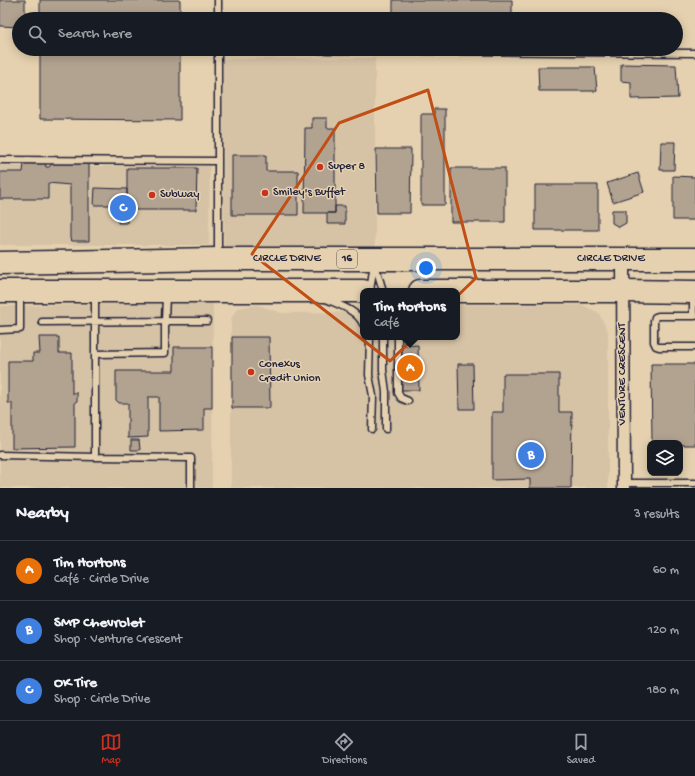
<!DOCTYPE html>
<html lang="en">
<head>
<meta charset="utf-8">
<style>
  :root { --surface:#171b24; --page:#20242c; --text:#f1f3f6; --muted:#9ea1a6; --line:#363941; --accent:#c8321e }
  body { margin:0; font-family:"Gochi Hand",sans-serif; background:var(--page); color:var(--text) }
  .controls { position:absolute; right:12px; bottom:12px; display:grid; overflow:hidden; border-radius:8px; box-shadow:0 2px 10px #0003 }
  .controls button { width:36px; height:36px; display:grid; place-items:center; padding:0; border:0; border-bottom:1px solid var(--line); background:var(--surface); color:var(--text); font:20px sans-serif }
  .you { position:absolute; left:426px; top:268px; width:14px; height:14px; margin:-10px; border:3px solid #fff; border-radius:50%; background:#1a73e8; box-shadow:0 0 0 6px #1a73e833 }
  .badge { display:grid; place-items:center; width:26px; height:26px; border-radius:50%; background:var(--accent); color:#fff; font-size:13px; font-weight:700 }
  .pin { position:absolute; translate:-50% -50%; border:2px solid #fff; box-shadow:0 1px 4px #0006 }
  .popup { position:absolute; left:360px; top:288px; width:100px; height:52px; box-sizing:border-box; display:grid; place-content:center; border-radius:8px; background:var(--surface); filter:drop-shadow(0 1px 3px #0005); font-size:13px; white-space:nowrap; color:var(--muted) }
  .popup b { font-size:15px; color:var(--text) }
  .popup::after { content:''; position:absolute; left:50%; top:100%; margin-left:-8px; border:8px solid transparent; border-top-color:var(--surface) }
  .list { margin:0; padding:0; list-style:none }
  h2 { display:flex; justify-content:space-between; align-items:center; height:52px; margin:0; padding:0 16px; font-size:17px }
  h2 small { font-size:13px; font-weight:400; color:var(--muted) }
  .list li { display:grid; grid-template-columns:26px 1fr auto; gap:12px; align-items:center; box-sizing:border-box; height:60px; padding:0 16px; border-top:1px solid var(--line) }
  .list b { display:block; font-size:15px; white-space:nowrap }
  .list p { margin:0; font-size:13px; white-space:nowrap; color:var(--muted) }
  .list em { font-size:13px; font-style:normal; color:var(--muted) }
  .icon { flex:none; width:22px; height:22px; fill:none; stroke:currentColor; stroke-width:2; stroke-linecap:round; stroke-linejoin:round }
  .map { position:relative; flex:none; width:695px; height:488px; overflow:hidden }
  .search { position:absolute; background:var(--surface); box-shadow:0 2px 10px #0003; left:12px; right:12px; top:12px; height:44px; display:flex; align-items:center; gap:10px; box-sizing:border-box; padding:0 14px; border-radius:22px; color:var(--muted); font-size:15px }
  .sheet { height:232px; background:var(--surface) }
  nav { display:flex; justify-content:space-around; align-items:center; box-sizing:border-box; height:56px; border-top:1px solid var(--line); background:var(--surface); font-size:11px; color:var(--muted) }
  nav a { display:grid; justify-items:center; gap:2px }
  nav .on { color:var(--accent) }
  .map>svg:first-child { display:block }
</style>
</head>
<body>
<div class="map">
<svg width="695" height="488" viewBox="0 0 695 488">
  <rect width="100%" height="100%" fill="#e5d1af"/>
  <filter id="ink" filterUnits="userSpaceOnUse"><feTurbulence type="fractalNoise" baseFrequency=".025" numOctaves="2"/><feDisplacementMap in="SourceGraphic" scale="8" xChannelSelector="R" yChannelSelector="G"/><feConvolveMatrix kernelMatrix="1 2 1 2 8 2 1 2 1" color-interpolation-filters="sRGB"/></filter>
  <g filter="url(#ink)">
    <path fill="#d6c3a6" d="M375,58V249H224L223,59Z
      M0,166H210L209,245H0Z
      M213,303L212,488H0V306Z
      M258,305L281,313L363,312V337H457V305H583L599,313L608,332V488H231V319L237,308Z"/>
    <path fill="#b2a391" stroke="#22223b" d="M0,0H25V19H19V27L0,26Z
      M40,0H180V19H40Z
      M393,0H512V19H393Z
      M40,49H180V120L40,119Z
      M621,64L676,65L678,98L631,99V82L621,81Z
      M538,67H595L597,91H539Z
      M434,109H445V205H421V114H434Z
      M312,118H327V128H335V213H304L305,128H312Z
      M661,142H675L674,170H660Z
      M376,149H411L410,213H377Z
      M232,155H266V171H298V215H232Z
      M24,163H45L46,167H49L53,163H89V241H72L70,239V185L48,183V199H0V172H23Z
      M127,168H197L196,210H127Z
      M451,168H505V222H451Z
      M638,173L644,192L613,202L607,183Z
      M673,176L695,177V220H673Z
      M535,185H598V230H535Z
      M95,188L127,189V223H118V205H94Z
      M335,206H345V224H327V213H335Z
      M612,210H626V223L619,227L612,223Z
      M39,337H59V353H72V393H77V402H75V447L12,448V403H8V361H33V353H40Z
      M232,337H269L270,408H232Z
      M418,345L419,390H401L400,346Z
      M174,347H212V408H204V430L159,431V397H148V437L128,438V403H119L116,400V371H174Z
      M458,364H473L474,409H459Z
      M651,364H695V445H680V443H652Z
      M503,374H559V412H572L571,488H530V479L492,480V412H503Z
      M131,440H139L140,450H131Z"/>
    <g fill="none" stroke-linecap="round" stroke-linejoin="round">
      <defs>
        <path id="lane" d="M218,19V0
          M218,49L695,53
          M0,160L218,161
          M218,255V49
          M375,264L383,291
          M370,291L374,263
          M693,296V316
          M326,299C339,305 357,310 363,324
          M695,316H658L655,317L654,321V342L656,346L659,347H695
          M42,322L165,321L166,295
          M0,330L20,329V295
          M370,337L369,375L373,396L372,429
          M383,337V370L386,392V429
          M398,337V393L401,398L408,401
          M95,354L165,353V321H207
          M0,455L95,457V294
          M95,457L191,458V488
          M624,483H695"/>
        <path id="street" d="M623,259L624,488"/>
        <path id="highway" d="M0,263L218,259H695
          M0,291H363
          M420,291H623L695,292"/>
      </defs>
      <use href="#lane" stroke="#22223b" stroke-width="9"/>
      <use href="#street" stroke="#22223b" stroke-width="15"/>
      <use href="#highway" stroke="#22223b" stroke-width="25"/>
      <use href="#lane" stroke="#e5d1af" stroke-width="6"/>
      <use href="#street" stroke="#e5d1af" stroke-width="12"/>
      <use href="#highway" stroke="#e5d1af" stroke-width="22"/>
    </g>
  </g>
  <path fill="none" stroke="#c04e15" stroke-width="3" stroke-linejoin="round" d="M428,90L476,278L390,361L252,254L339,123Z"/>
  <g fill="#c8321e" stroke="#e5d1af" stroke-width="1.5">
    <circle cx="320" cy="167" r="4"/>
    <circle cx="265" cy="193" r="4"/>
    <circle cx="152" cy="195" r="4"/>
    <circle cx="251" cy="372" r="4"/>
  </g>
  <g text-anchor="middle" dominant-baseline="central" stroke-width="3" stroke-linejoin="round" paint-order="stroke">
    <rect fill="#e5d1af" stroke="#5c565e" stroke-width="1" x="337" y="250" width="20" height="18" rx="3"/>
    <g font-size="11" font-weight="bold" fill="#22223b">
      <text x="347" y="259">16</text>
    </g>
    <g font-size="12" fill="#22223b" stroke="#e5d1af" text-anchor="start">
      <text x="328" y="167">Super 8</text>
      <text x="273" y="193">Smiley's Buffet</text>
      <text x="160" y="195">Subway</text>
      <text x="259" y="365">Conexus<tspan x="259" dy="14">Credit Union</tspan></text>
    </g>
    <g font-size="12" fill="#22223b" stroke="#e5d1af">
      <text x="287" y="259">CIRCLE DRIVE</text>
      <text x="611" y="259">CIRCLE DRIVE</text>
      <text transform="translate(623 374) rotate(-90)">VENTURE CRESCENT</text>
    </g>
  </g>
</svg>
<div class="controls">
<button><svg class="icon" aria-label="layers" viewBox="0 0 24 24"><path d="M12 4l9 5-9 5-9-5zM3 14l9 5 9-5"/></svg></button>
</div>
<div class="you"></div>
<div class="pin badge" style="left:410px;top:368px;background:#e8710a">A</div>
<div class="popup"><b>Tim Hortons</b>Café</div>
<div class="pin badge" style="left:531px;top:455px;background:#3f7fe0">B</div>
<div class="pin badge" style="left:123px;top:208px;background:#3f7fe0">C</div>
<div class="search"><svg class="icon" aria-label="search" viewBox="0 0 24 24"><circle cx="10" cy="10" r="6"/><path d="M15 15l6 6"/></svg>Search here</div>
</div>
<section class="sheet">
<h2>Nearby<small>3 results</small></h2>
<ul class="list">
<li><span class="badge" style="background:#e8710a">A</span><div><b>Tim Hortons</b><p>Café · Circle Drive</p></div><em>60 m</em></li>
<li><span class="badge" style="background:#3f7fe0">B</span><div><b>SMP Chevrolet</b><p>Shop · Venture Crescent</p></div><em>120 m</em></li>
<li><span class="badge" style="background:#3f7fe0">C</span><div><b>OK Tire</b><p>Shop · Circle Drive</p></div><em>180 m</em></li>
</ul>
</section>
<nav>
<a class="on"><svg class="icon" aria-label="map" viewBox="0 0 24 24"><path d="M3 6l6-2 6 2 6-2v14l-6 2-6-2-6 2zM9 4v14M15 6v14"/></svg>Map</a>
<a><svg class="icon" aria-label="directions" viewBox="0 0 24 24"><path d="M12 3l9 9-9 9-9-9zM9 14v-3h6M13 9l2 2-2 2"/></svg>Directions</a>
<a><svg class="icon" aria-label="saved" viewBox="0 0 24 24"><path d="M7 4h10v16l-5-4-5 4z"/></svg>Saved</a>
</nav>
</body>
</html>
